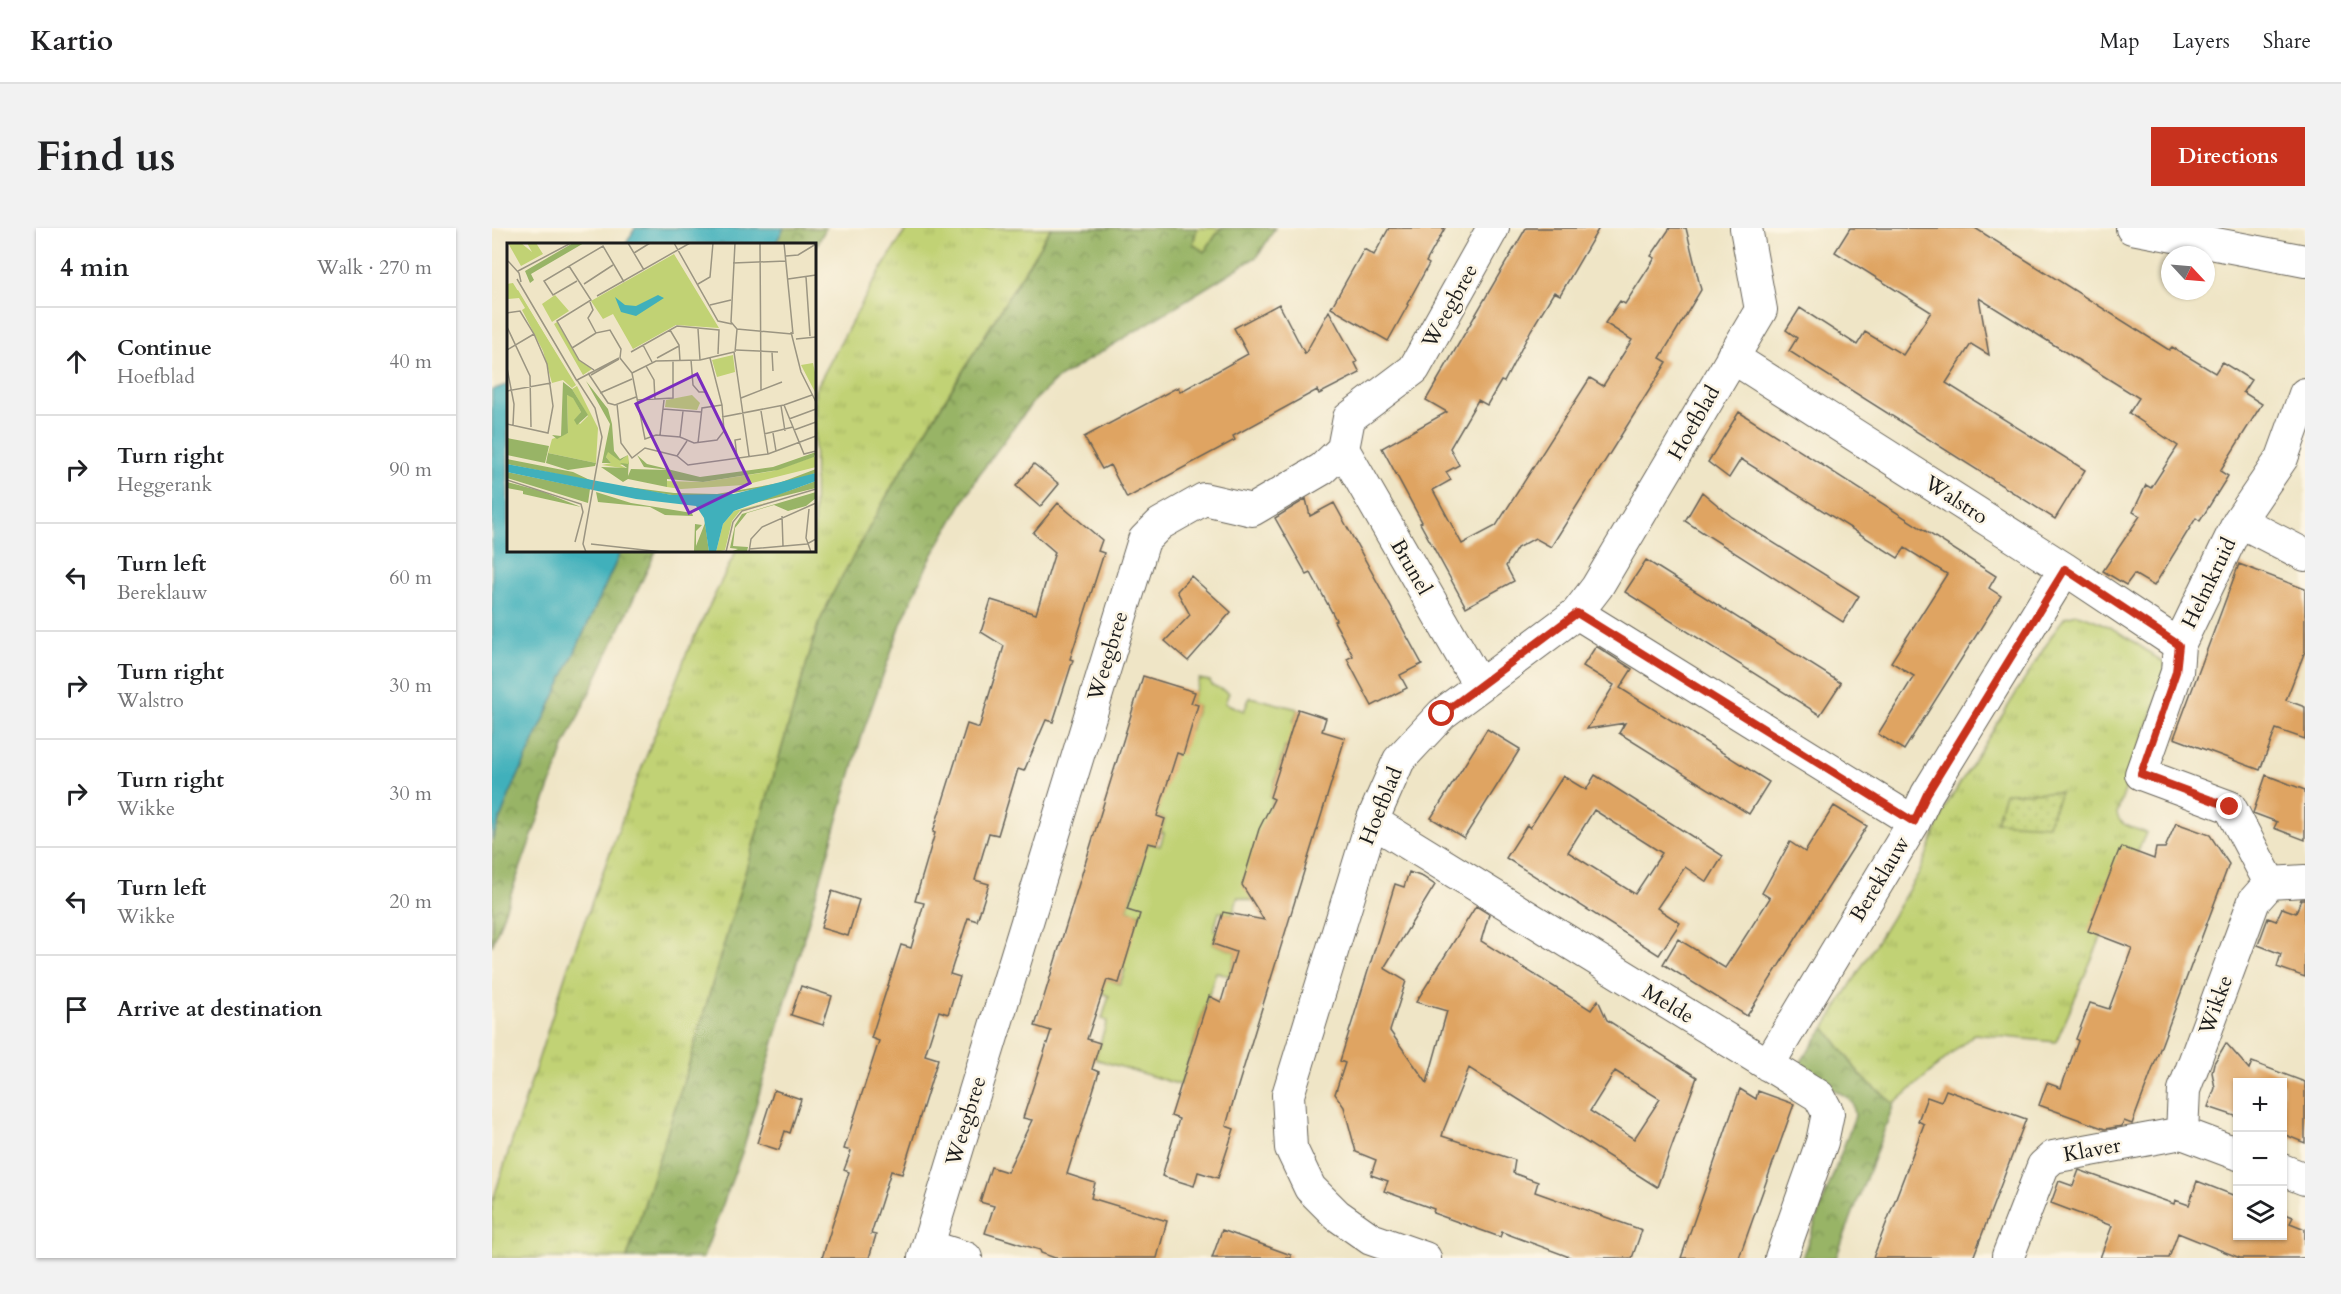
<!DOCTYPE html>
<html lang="en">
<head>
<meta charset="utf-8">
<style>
  :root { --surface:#fff; --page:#f2f2f2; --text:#202124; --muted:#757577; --line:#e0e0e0; --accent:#c8321e }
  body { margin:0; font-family:Cardo,serif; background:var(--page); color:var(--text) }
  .controls { position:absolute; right:18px; bottom:18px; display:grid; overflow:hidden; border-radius:0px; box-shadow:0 2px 4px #0004 }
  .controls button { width:54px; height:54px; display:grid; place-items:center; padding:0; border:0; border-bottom:2px solid var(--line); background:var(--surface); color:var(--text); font:30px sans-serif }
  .compass { position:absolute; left:1669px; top:18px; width:54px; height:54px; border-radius:50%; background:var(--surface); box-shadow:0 2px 4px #0004; rotate:116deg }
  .stop { position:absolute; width:18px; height:18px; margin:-14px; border:4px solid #c8321e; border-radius:50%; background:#fff }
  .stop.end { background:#c8321e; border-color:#fff; box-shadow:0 2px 6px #0008 }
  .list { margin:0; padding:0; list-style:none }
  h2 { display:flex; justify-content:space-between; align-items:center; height:78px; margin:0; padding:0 24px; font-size:26px }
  h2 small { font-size:20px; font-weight:400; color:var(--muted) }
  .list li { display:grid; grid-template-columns:39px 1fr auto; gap:18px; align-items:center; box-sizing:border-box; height:108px; padding:0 24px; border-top:2px solid var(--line) }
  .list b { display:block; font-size:22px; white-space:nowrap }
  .list p { margin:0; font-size:20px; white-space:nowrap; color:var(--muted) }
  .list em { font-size:20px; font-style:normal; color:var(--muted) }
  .icon { flex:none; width:33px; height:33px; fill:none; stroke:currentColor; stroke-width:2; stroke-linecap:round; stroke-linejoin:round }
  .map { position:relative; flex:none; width:1813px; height:1030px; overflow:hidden; border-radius:0px }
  header { display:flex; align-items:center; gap:36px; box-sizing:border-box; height:84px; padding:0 30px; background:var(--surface); border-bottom:2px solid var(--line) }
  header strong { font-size:28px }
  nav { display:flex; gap:33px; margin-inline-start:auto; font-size:21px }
  .intro { display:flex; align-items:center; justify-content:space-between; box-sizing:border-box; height:144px; padding:0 36px }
  h1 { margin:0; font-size:42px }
  .button { padding:15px 27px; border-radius:0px; background:var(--accent); color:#fff; font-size:21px; font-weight:700 }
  main { display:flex; gap:36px; padding:0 36px }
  aside { flex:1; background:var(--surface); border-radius:0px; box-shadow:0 2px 4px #0004 }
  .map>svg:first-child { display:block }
</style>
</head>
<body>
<header>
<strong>Kartio</strong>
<nav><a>Map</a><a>Layers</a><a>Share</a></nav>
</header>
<div class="intro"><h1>Find us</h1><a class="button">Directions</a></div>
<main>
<aside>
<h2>4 min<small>Walk · 270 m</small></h2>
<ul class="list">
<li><svg class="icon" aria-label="ahead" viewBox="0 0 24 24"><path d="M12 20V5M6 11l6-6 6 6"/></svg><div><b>Continue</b><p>Hoefblad</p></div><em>40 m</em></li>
<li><svg class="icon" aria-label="right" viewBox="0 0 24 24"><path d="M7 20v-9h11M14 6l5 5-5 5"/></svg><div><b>Turn right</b><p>Heggerank</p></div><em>90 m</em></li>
<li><svg class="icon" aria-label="left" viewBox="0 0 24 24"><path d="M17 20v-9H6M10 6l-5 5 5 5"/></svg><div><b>Turn left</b><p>Bereklauw</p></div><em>60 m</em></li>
<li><svg class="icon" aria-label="right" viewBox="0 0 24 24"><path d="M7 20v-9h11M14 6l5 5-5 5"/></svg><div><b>Turn right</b><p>Walstro</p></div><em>30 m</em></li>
<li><svg class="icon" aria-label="right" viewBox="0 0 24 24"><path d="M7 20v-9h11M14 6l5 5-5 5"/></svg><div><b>Turn right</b><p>Wikke</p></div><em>30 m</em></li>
<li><svg class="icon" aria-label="left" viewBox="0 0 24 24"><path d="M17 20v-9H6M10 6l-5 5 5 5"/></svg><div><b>Turn left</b><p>Wikke</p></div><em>20 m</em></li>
<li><svg class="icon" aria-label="arrive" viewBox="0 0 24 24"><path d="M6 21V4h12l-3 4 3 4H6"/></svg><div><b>Arrive at destination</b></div></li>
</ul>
</aside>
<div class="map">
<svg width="1813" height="1030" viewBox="0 0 1813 1030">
  <defs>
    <pattern id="grass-tufts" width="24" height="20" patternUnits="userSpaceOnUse" patternTransform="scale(1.5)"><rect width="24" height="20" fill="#c1d274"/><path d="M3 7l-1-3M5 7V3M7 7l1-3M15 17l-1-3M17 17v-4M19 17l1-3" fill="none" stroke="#a5b464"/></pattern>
    <pattern id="forest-crowns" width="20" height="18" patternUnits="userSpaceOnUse" patternTransform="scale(1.5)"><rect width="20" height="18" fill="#98b466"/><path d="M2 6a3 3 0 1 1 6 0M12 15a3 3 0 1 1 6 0" fill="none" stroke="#7b9253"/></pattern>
    <pattern id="park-dots" width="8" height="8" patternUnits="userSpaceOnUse" patternTransform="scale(1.5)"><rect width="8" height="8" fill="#c1d274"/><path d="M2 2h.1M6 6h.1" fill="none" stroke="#a5b464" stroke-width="1.8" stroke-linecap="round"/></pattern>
  </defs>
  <rect width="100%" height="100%" fill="#fcf5e5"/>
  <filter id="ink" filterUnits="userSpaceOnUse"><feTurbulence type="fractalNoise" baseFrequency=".0167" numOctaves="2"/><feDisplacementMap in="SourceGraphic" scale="12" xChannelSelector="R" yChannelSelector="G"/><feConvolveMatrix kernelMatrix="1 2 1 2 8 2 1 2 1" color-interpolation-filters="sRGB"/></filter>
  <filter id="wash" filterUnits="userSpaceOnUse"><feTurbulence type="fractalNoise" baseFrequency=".008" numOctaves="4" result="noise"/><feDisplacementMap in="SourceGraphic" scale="24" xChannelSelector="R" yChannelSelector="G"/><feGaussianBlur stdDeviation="1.35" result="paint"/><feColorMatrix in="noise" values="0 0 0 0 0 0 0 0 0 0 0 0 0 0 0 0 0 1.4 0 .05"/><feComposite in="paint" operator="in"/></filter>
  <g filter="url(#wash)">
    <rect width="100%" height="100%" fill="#efe5c6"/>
    <path fill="url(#grass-tufts)" stroke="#6e7748" stroke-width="1.5" d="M415,0H559L402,255L342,363L326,397L193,849L135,1030H0V975L76,739L141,562L196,422L244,323L322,322L323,162L382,53Z
      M705,0H729L712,24L701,16Z
      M1585,386C1619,395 1646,417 1674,436L1673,449L1625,585C1626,598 1643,600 1654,605L1564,814L1482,806L1402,876L1369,848L1333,799L1428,643L1455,576L1566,398L1573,389Z"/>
    <path fill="url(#forest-crowns)" stroke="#5a6841" stroke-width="1.5" d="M292,0H334L323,20L322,16H283Z
      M559,0H705L701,16L712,24L729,0H783L766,28L565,151L540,175L486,248L438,331L409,396L371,504L251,922L211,1030H135L193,849L326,397L342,363L402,255Z
      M129,323H164L73,517L0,718V612L17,568Z
      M1333,799L1369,848L1402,876L1344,1030H1310L1363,888L1361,876L1353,868L1307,841L1310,832Z"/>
    <path fill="url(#park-dots)" stroke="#6e7748" stroke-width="1.5" d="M1568,564L1556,597L1504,594L1513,565Z"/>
    <path fill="#c1d274" stroke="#6e7748" stroke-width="1.5" d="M707,451L718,453L720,457L737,465L733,475L752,483L758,469L806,481L801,494L814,498L807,523L793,519L778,569L781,571L773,594L760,673L746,669L741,686L727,684L722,702L725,703L721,716L744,724L737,748L724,744L689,857L603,831L615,793L610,791L617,768L610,765L614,751L628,756L633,742L618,737L648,686L635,682L649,639L636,635L654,621L656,615L668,618L672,605L669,604L673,591L664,588L691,501L698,503L706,478L699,475Z"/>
    <path fill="#40b0bb" stroke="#2e666c" stroke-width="1.5" d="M143,0H292L283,16H134Z
      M16,156V322L129,323L17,568L0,612V162Z"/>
    <g id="blocks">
      <path fill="#dfa462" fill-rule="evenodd" d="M897,0H953L934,34L937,36L915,76L916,77L896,113L839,80L872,21L882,27Z
        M1034,0H1107L1068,67L1062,64L1039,102L1012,154L1009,153L995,177L986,172L958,220L967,237L954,244L959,252L941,262L970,316L1004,298L1098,150L1111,158L1140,112L1113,95L1128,73L1133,76L1163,30L1159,28L1178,0H1194L1209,62L1168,130L1175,134L1059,319L1043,310L1025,320L1014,338L1022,353L974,379L928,295L930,294L890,220L955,184L934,172Z
        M1358,0H1483L1677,122L1680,119L1723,145L1730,134L1759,152L1751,164L1770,176L1728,243L1736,248L1708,293L1704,290L1662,358L1642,346L1634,357L1611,343L1648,288L1641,284L1654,257L1659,260L1686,218L1637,185L1647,170L1487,70L1497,127L1479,116L1454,155L1593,242L1563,291L1297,123L1305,110L1294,102L1308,80L1365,117L1373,104L1411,127L1439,84L1343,24Z
        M787,76L813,126L837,83L865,134L863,135L868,145L827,166L825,162L741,208L743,212L635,270L618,237L610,241L592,209L686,159L688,164L756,126L742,100Z
        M1247,184L1504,348L1497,360L1509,368L1412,522L1386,506L1422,448L1399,434L1455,346L1413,320L1406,330L1249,231L1237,250L1216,234Z
        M542,236L567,256L548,279L524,258Z
        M1210,264L1240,289L1367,368L1351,394L1193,293Z
        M814,271L818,288L842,275L930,436L908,447L915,460L880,478L855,431L861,428L842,393L844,392L819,345L815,347L783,290Z
        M566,275L610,312L606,323L612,325L578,431L581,432L561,494L554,492L532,543L526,541L506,607L497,605L483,652L497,656L485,693L476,690L458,746L468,749L456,786L447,783L433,827L446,831L410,946L399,943L379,1006L384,1007L377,1030H330L357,944L352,942L359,923L352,921L387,813L379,810L409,717L419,720L432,675L423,673L443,605L441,604L475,496L487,500L512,418L489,404L499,372L544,386L563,324L541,305Z
        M1154,332L1349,455L1328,487L1133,364Z
        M1747,336L1813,361V423L1794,472L1813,479V511L1784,501L1768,542L1682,510Z
        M699,348L739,384L696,433L673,413L698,387L685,363Z
        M1104,418L1140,441L1128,460L1277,554L1257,586L1127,505L1133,495L1095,501L1122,457L1091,438Z
        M651,448L703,464L699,475L706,477L691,527L685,525L665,588L673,591L665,617L656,615L635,682L648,686L627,755L615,752L595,811L608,815L600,841L607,844L575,946L603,955L599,970L675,993L665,1030H563L549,1025L548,1022L493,1005L502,978L488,974L499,939L515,944L540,892L531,890L559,803L543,798Z
        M806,481L834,490L830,503L853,510L738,884L734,898L742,901L726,950L706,944L702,958L670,948L687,891L679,888L717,768L729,774L744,724L721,716L731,684L772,692L750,657L767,601L782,571L778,569Z
        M995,501L1028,521L972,610L939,590Z
        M1103,547L1231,628L1215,654L1193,639L1165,680L1188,695L1167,727L1014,630L1035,597L1038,600L1071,548L1094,562ZM1102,582L1170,625L1143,666L1076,624Z
        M1774,547L1813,562V612L1782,600L1785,594L1761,585Z
        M1342,578L1375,598L1255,788L1171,736L1186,711L1233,740L1278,670L1270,665L1298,614L1313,624Z
        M1684,595L1718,607L1737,636L1640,896L1632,893L1630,898L1613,901L1547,877L1555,855L1569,860L1586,813L1584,811L1598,775L1617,781L1640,720L1596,703L1627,622L1628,623L1630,619L1662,631L1664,620H1673Z
        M917,644L931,649L943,657L892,740L914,753L898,803L935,855L955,783L924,774L984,678L997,686L989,713L1099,782L1106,772L1115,792L1205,849L1165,959L977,840L952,901L950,908L1023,932L1021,945L1046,954L1043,964L1150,1002L1140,1030H1080L1010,1004L1008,1009L941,985L942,981L892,963L896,953L879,947L884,932L864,924L852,879L843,866L853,835L848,833L903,656L912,659ZM1123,843L1168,871L1142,911L1098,883Z
        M340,663L367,672L356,708L329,700Z
        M1809,671H1813V749L1785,739L1789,726L1766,717L1776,690L1784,693L1790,680L1804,685Z
        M309,758L340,768L331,797L299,787Z
        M1734,815L1757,841L1760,834L1813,854V915L1791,906V855H1746V889L1716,879L1723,860L1720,844L1722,835Z
        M1248,861L1264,871L1266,863L1302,876L1247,1030H1189Z
        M282,862L309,871L298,905L293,903L287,922L265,915Z
        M1454,862L1534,891L1481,1030H1381L1432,896L1426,893L1435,869L1449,874Z
        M1587,942L1682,976L1683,972L1697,977L1705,953L1746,969V1008H1791V985L1801,989L1798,995L1813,1001V1030H1748L1686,1005L1677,1030H1608L1620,998L1559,975L1567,953L1581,958Z
        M730,1002L799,1027V1030H720Z"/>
    </g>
  </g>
  <g filter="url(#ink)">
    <use href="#blocks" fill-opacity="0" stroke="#666258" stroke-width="1.5"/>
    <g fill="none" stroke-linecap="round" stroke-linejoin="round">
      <defs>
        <path id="street" d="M1640,0L1813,33
          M1240,129L1573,341L1687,417
          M851,221L987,457
          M1747,293L1813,327
          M1085,385L1422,594
          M880,593L1327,868L1336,885L1330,914L1289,1030
          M1778,655L1738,579L1649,546L1685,444L1687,417L1747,293L1790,230L1813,166
          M1276,837L1422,594L1435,566L1573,341
          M1690,905L1692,862L1762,673L1778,655L1813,653
          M1790,942L1813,951
          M436,1018L474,1030
          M1516,1028L1551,938L1561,929L1690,905L1746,926
          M432,1030L652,312L668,296L712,271L760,282L830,241L851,221L857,190L922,141L1001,0
          M933,1030L879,1011L845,987L818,960L799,920L796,867L880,593L907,532L950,486L1085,385L1105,359L1269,82L1254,0"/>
      </defs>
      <use href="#street" stroke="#666258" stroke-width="34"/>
      <use href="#street" stroke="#fff" stroke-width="32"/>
    </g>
  </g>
  <g fill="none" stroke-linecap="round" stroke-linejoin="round" filter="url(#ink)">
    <path stroke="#c8321e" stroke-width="8" d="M950,486L1085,385L1422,594L1435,566L1573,341L1687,417L1684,444L1649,546L1738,579"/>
  </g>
  <g text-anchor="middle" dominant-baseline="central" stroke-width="5" stroke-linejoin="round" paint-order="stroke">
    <g font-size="21" fill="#1c1c1c" stroke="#fcf5e5">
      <text transform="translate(958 78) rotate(-61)">Weegbree</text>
      <text transform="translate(1202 195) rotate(-60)">Hoefblad</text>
      <text transform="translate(1464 272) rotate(33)">Walstro</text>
      <text transform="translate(919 339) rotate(60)">Brunel</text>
      <text transform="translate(1717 355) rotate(-64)">Helmkruid</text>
      <text transform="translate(616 428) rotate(-73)">Weegbree</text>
      <text transform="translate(889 578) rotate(-68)">Hoefblad</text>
      <text transform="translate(1388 651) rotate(-59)">Bereklauw</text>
      <text transform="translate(1176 776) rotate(31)">Melde</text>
      <text transform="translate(1724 777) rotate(-70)">Wikke</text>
      <text transform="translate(474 893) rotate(-73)">Weegbree</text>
      <text transform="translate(1600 922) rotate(-10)">Klaver</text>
    </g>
  </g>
  <g transform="translate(15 15)">
    <rect width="309" height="309" fill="#efe5c6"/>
    <path d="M1,0H14L25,9L20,0H29L36,11L14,23ZM6,40L69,142L65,145L56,137L45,140L36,108L15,67L18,65L12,55L0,56V41ZM50,79L71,116L85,126L76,132L47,81ZM226,112L228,129L210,134L205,117ZM306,120L309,134L308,149L294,122ZM70,143L91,185L89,220L41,210L45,196L61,190L60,152L66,154L74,169L68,177L73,181L81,173L65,146ZM185,152L193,160L190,167L158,164L159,157ZM105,208L113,218L121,212L122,221L113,222L121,226L95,222L104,220L99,214L100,209ZM309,213V224L237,242L174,246L160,244L158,238L196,239L266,228ZM267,258L233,268L225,278L218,307L209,309L216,281L227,268Z" fill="#c1d274"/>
    <path d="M66,0H77L24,31L27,37L23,40L18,28ZM79,138L101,166L105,181L107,208L113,216L121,212L113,218L101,209L99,214L104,220H95L103,181ZM56,139L65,146L81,172L70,182L67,177L74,169L66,155L60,152L61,190L50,196L45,192L54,193ZM0,195L42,203L38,220L0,212ZM309,209L307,214L271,227L196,239L160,236V244L121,236L116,239L94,224L120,225L113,220L122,221V214L121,233L124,226L162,227L137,224L130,212L140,221L193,234L266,224ZM41,210L89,220L88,223L61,227L39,220ZM0,216L66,229L85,238L0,221ZM309,226V230L277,241L215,252H165L90,240L167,250L210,251L272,240ZM0,229L83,246L81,260L0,235ZM309,238V245L235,263L284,247ZM0,239L34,248L74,264L16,251V248L0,245ZM89,249L124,260L185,270L186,273L158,272L143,264L91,259ZM309,249V255L299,263L281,268L267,262L240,270L228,285L226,303L241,304L240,308L223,309L231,306L223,305L228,282L235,271ZM198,280L202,309L187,308L188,281L195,282L189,288V303Z" fill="#98b466"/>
    <path d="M167,11L212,85L169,82L126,106L106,71L96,76L84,58ZM11,47L66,139L9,48Z" fill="#c1d274"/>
    <path d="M48,52L62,68L45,79L35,61Z" fill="#c1d274"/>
    <path d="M151,52L157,55L129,73L114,69L108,54L118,62L129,63ZM0,221L165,252L227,251L309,230V238L227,268L216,281L209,309H202L197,275L189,263L129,256L0,229Z" fill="#40b0bb"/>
    <path fill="none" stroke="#9b9582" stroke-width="1.5" d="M121,0L137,27M167,0L211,78L225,81M228,0L224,79L230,86M253,0L254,147M277,0L286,91M127,10L143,0M279,13L291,12L309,1M1,18L12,30L14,39M226,20L279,18M62,23L84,57L50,78L72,117L87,127M11,28L64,0M299,34L303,93M10,36L70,138M281,36L309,32M70,38L46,52L37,38L96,3L117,39M77,41L106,22M191,41L203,34L206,0M90,53L183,0M83,59L86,67L81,75L89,90L103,87L114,106L113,115M203,62L224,57M0,70L13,68L27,91L40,121L46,163L41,190L0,181M0,84L23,133L24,184M191,86L193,117M230,86L285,91M163,87L172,102L173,118M284,89L294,129L309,159M289,96L309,94M136,102L145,119M65,105L89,90M0,107L27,91M229,107L271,109M124,109L170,83L212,87L211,111M227,109L242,213M228,109L230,86M265,109L266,128M113,115L125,130L149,118L193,117L227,109M150,115L172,103M184,117L186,142L192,149H199M139,123L147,137L148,157M0,125L7,161L6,182M81,130L101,160L108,162L129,154M125,130L138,196L149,192L173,194L187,200L210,197L217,188L215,162L203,115M84,132L112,116M70,137L112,115M70,137L88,165L95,194L76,301L79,309M0,148L44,140M93,150L125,136M234,155L275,139M130,157L166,155V118M110,161L114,200L125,215L138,205L170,213L181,222L261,211L309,193M277,162L297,211L309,208M274,163L278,188M156,166L194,169M254,168L261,211M215,174L277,162L305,152M282,176L309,166M287,187L309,179M266,190L269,208M257,191L286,184M153,192L157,157M173,194L176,168M191,200L195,165L215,162M170,213L180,198M230,214L228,197L234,196M0,237L74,261L76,269L68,299M302,266L299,295L304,309M275,273L276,303M84,301L155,309M242,306L300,301L309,296M219,309L226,279L235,268L309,246M242,309L244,296L255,284L309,260"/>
    <path fill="#7b2cbf" fill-opacity="0.15" stroke="#7b2cbf" stroke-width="3" d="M190,131L243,240L182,270L129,161Z"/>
    <rect width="309" height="309" fill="none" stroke="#1c1c1c" stroke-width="3"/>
  </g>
</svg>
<div class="controls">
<button>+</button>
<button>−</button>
<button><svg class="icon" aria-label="layers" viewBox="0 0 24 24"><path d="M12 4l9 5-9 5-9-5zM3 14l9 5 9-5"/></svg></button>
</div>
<svg class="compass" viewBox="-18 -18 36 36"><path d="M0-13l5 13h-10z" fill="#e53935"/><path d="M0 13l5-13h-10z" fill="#757577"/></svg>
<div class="stop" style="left:950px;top:486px"></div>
<div class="stop end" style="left:1738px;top:579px"></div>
</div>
</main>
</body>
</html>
